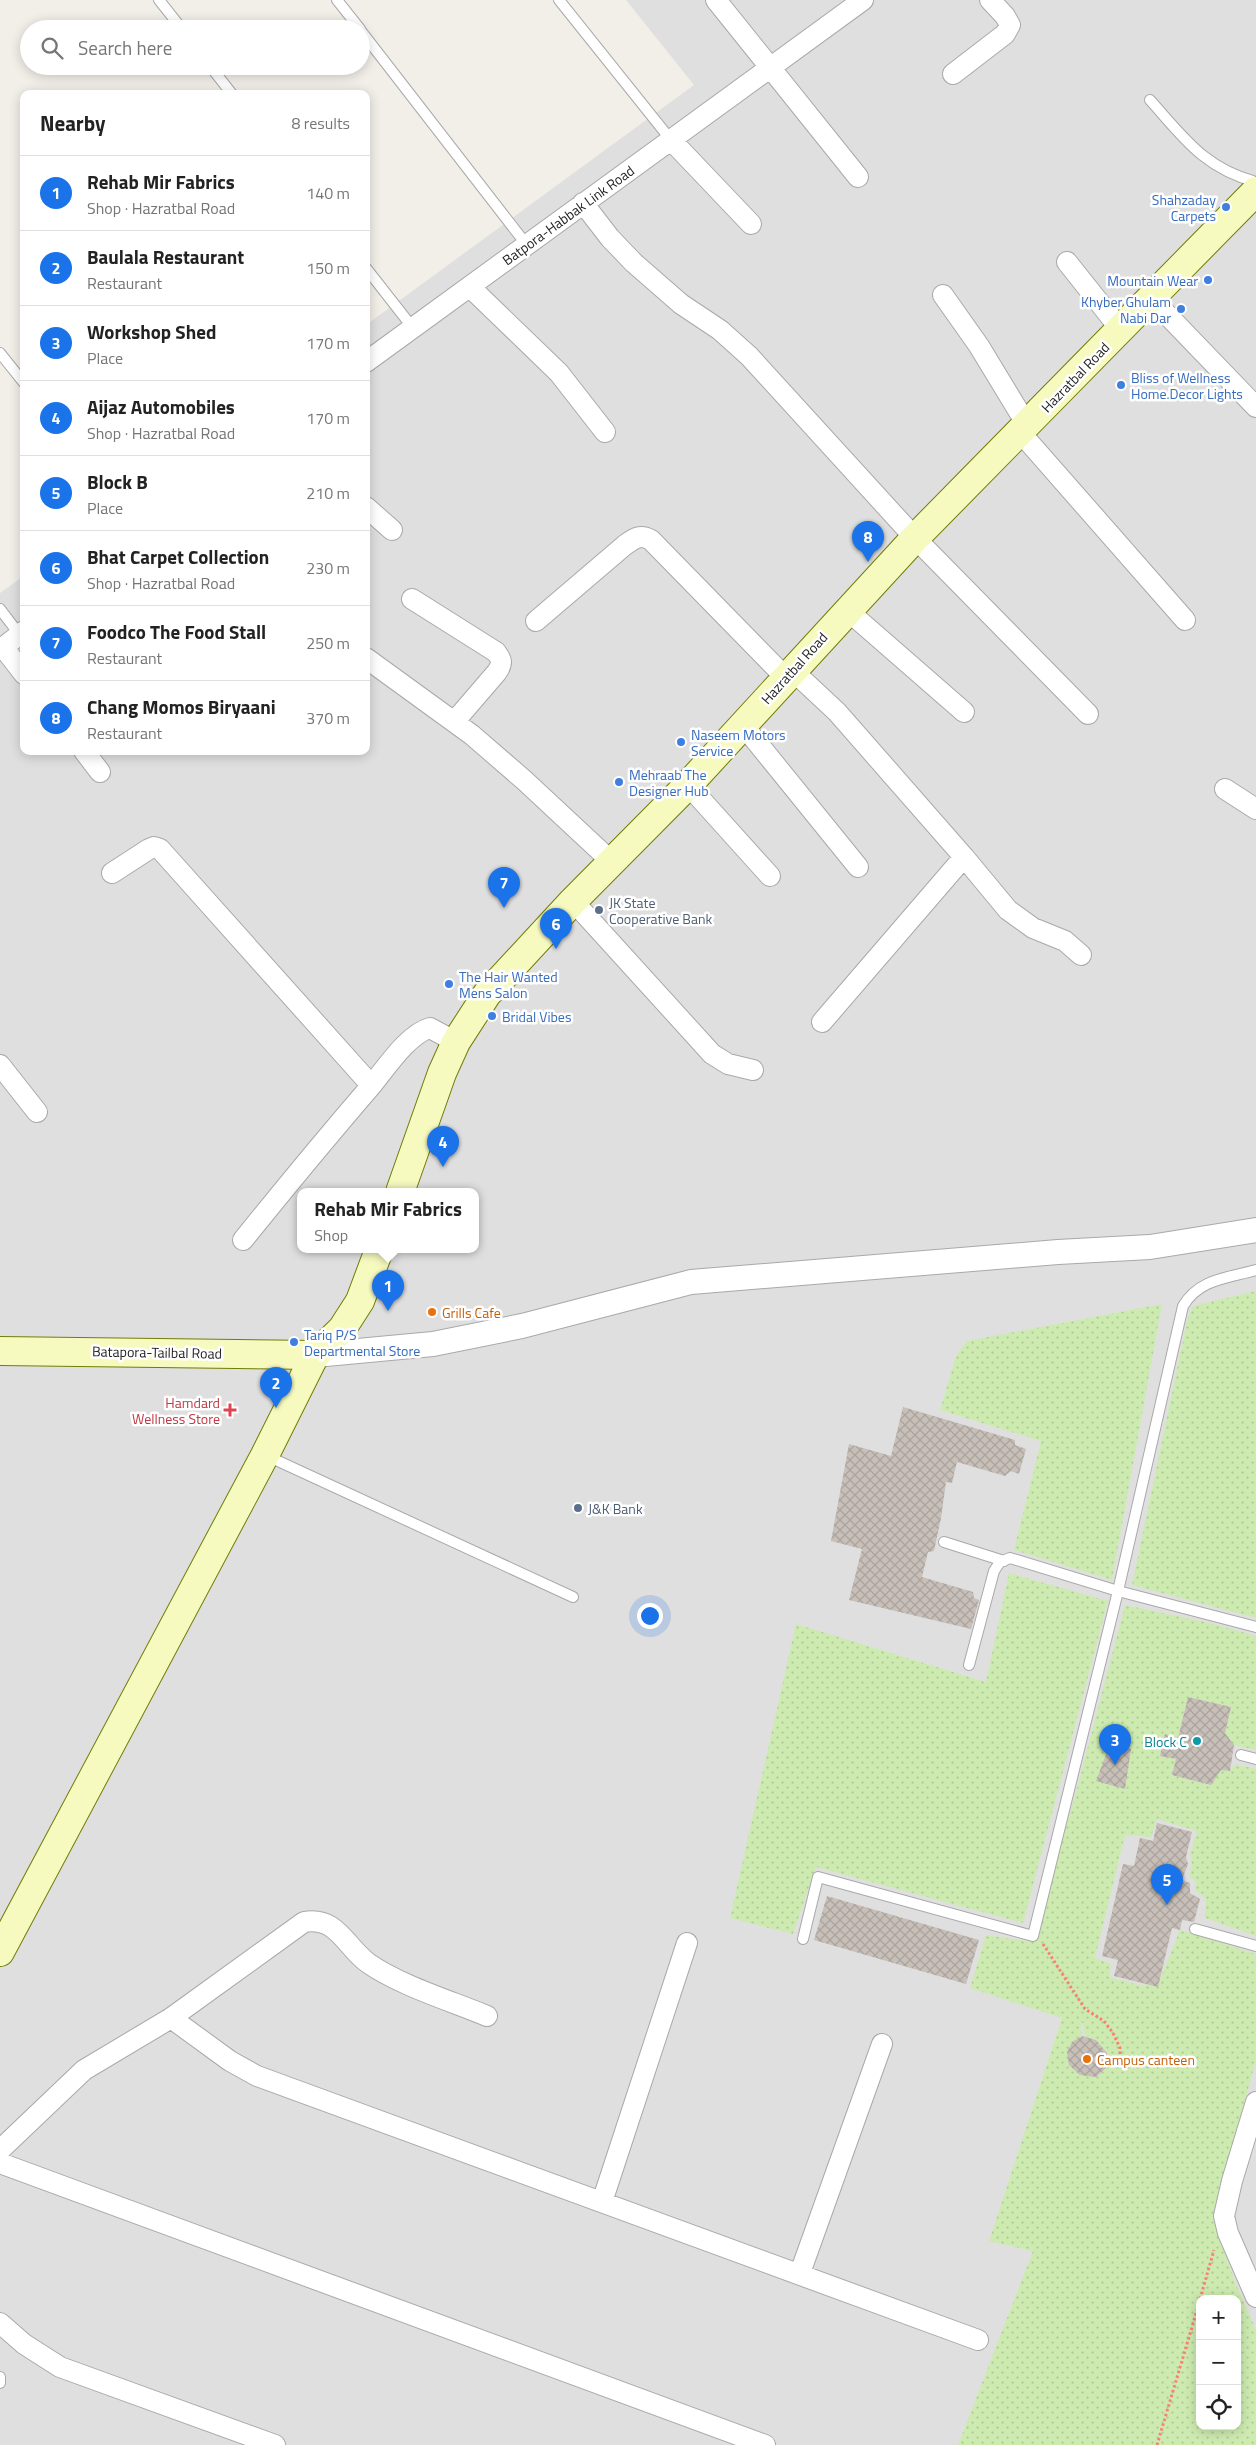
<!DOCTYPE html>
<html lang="en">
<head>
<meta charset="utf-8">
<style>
  :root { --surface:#fff; --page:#f6f6f6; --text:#222; --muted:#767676; --line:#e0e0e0; --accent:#1a73e8 }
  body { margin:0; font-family:"Titillium Web",sans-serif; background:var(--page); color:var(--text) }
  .controls { position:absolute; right:15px; bottom:15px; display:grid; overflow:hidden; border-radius:10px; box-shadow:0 2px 12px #0003 }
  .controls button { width:45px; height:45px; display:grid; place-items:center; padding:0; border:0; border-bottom:1px solid var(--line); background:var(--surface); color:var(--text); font:25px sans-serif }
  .you { position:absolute; left:649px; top:1615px; width:18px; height:18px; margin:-12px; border:4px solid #fff; border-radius:50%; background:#1a73e8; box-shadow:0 0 0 8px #1a73e833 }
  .badge { display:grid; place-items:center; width:32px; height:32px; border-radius:50%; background:var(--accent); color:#fff; font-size:16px; font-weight:700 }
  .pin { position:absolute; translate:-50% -41px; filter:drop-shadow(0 1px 2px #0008) }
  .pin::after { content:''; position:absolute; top:26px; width:18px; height:15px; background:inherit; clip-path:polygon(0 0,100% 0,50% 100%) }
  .popup { position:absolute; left:297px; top:1188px; width:182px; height:65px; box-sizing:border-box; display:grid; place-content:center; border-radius:10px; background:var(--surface); filter:drop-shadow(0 1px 4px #0005); font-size:16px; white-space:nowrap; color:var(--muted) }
  .popup b { font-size:19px; color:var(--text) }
  .popup::after { content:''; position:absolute; left:50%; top:100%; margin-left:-10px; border:10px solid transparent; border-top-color:var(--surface) }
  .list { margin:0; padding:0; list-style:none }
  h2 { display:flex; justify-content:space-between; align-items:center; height:65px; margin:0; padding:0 20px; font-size:21px }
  h2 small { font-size:16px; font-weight:400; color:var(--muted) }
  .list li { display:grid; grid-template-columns:32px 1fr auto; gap:15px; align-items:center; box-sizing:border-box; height:75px; padding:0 20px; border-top:1px solid var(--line) }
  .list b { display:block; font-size:19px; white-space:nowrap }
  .list p { margin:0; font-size:16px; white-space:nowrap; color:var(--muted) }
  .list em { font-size:16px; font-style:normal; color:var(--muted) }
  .icon { flex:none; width:28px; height:28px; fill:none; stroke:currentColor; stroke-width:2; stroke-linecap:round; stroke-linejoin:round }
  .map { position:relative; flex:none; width:1256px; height:2445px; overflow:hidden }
  .search { position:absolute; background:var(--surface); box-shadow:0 2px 12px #0003; left:20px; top:20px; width:350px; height:55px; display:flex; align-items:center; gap:12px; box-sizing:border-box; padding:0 18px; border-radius:28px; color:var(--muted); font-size:19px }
  .panel { position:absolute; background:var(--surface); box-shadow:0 2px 12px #0003; left:20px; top:90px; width:350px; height:665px; border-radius:10px }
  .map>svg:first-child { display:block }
</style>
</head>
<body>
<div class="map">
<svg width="1256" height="2445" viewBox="0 0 1256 2445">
  <defs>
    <pattern id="grass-dots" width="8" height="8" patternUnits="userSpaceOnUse" patternTransform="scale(1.25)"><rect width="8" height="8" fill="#cdebb0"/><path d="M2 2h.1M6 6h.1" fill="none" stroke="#b0c997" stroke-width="1.8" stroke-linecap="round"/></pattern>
    <pattern id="building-cross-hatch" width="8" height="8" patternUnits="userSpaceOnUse" patternTransform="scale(1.25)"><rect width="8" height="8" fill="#c7bfb8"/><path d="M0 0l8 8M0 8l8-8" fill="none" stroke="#aba49e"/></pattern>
  </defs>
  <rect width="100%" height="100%" fill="#f2efe9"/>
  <path fill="#e0dfdf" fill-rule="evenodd" d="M626,0H1256V2445H0V593L24,576V751H366V325L694,85ZM300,1192H476V1250H300ZM1200,2299H1237V2426H1200Z"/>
  <path fill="url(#grass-dots)" fill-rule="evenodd" d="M1256,1291V1618L1132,1585L1187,1321L1193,1306Z
    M1162,1304L1112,1580L1014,1550L1041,1441L940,1410L956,1356L967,1341Z
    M1009,1573L1108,1601L1023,1923L816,1867L793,1934L730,1918L796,1624L986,1682Z
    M1125,1605L1210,1623L1256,1636V1750L1234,1745L1225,1733L1231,1707L1188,1697L1178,1738L1165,1735L1160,1756L1176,1759L1172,1775L1211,1785L1221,1769L1230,1771L1235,1764L1256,1769V1936L1205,1918L1206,1898L1195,1891L1196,1881L1189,1877L1192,1864L1190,1854L1197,1831L1157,1819L1151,1837L1125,1835L1095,1958L1111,1964L1109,1977L1143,1986L1146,1984L1157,1987L1180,1930L1256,1954V2060L1213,2220L1236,2284L1256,2330V2445H958L1033,2251L989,2241L1062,2018L970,1988L986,1935L1032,1942L1075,1796ZM1078,2022L1083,2023L1085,2036L1096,2040L1107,2053L1106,2068L1096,2077C1077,2074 1071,2072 1067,2052L1072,2042L1082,2036L1081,2023ZM1200,2299H1237V2426H1200Z"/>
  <path fill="url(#building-cross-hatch)" d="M903,1407L1015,1440V1445L1026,1449L1019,1474L1011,1471L1005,1476L957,1462L952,1483L946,1482L941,1518L934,1551L928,1552L922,1577L973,1592L974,1598L979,1600L971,1629L849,1600L862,1549L831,1541L849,1444L891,1456Z
    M1188,1697L1231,1707L1225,1733L1234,1745L1230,1771L1221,1770L1211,1785L1172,1775L1176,1759L1160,1756L1165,1734L1178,1738Z
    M1110,1744L1131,1749L1125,1789L1096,1781Z
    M1157,1823L1192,1832L1186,1857L1188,1864L1182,1880L1190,1883V1893L1200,1899L1194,1922L1182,1920L1180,1930L1172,1928L1158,1987L1114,1976L1118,1960L1102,1956L1123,1864L1134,1866L1140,1838L1153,1841Z
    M827,1896L979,1940L966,1984L814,1940Z
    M1082,2036L1096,2040L1107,2053L1106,2068L1096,2077L1080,2075L1069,2065L1067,2052L1072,2042Z"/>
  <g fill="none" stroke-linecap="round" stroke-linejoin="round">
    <defs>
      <path id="service" d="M159,0L182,29
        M337,0L360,29
        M559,0L671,140
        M361,31L526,244
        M210,66L232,94
        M1150,100C1184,138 1204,168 1256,182
        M366,268L413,328
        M0,353L24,383
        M0,609L19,634
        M265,1455L573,1597
        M944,1542L1004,1561
        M969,1665L994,1571L1000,1562L1010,1558L1118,1591L1256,1627
        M1241,1755L1256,1759
        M1195,1929L1256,1946
        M803,1939L818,1877L1033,1936L1118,1591L1183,1306C1199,1279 1227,1278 1256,1270
        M0,2377V2383"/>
      <path id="minor" d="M716,0L858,177
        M953,74L1005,34L1010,25L1005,16L990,0
        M671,140L751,224
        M583,203L610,238L634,263L681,304L720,330L749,356L915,538L1088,714
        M1067,262L1121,330
        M470,287L559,373L605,432
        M943,295L979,346L1027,425
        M1151,298L1256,407
        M366,362L863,0
        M1020,432L1185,620
        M366,507L392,530
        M412,599L496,652C502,660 503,663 497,672L454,722
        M847,610L964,712
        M536,621L625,545C635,538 640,534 651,540L785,677
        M3,647L24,674
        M0,650L24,631
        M366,658L472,735L524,780L612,862
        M792,670L837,712L964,857L1008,910L1033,928L1065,941L1081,955
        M743,725L858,867
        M84,751L100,772
        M688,785L770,876
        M1225,789L1256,809
        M112,873L149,849L154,847L160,849L371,1085
        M573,901L712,1054L728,1064L753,1070
        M822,1022L964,857
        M0,1065L37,1112
        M243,1240C285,1188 327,1137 371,1086C386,1068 408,1034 430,1028L456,1042
        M171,2018L230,2061L257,2076L978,2340
        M1256,2102L1232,2181L1224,2216L1228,2233L1256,2297
        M0,2150L84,2070L171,2018L304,1922C337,1916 345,1946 368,1963C399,1985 451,2001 487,2016
        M0,2163L765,2445
        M602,2202L687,1943
        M800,2273L882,2044
        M0,2323L24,2344L60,2367L275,2445"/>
      <path id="tertiary" d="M315,1355L433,1344L522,1326L691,1282L1058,1252L1150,1247L1256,1230"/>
      <path id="secondary" d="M400,1192L442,1073L456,1042L487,994L573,901L688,785L915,538L1256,191
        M0,1351L315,1355
        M0,1952L265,1455L315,1355L342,1329L360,1301L379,1250"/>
    </defs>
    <use href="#service" stroke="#a9a9a9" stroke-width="12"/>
    <use href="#minor" stroke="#a9a9a9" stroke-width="22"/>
    <use href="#tertiary" stroke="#a9a9a9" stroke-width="26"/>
    <use href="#secondary" stroke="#707d05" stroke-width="30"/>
    <path stroke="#fa8072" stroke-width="3" stroke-dasharray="2.5 2.5" stroke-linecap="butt" d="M1043,1944L1085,2009L1104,2021L1113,2033L1120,2048V2064
      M1200,2299L1214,2250
      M1157,2445L1200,2300"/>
    <use href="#service" stroke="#fff" stroke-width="10"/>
    <use href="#minor" stroke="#fff" stroke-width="20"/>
    <use href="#tertiary" stroke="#fff" stroke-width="24"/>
    <use href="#secondary" stroke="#f7fabf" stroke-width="28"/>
  </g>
  <g fill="#3f7fe0" stroke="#fff" stroke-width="2">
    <circle cx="1226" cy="207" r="5"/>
    <circle cx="1208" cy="280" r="5"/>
    <circle cx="1181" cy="309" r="5"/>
    <circle cx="1121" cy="385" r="5"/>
    <circle cx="681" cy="742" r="5"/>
    <circle cx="619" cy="782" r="5"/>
    <circle cx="449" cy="984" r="5"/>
    <circle cx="492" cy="1016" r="5"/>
    <circle cx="294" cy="1342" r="5"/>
  </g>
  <g fill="#5c6f8a" stroke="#fff" stroke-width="2">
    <circle cx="599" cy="910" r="5"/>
    <circle cx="578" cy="1508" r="5"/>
  </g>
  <g fill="#e8710a" stroke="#fff" stroke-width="2">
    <circle cx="432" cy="1312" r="5"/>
    <circle cx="1087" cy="2059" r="5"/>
  </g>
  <path fill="#e0444e" stroke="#fff" stroke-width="2" d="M227.5 1402.5h5v5h5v5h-5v5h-5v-5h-5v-5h5z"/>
  <circle fill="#0f9aa8" stroke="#fff" stroke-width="2" cx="1197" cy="1741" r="5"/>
  <g text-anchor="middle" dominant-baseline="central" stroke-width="5" stroke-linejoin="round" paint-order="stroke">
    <g font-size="14" fill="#366cbe" stroke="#fff" text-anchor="start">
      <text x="1216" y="199" text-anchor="end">Shahzaday<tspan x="1216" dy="16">Carpets</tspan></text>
      <text x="1198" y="280" text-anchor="end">Mountain Wear</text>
      <text x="1171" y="301" text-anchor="end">Khyber Ghulam<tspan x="1171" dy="16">Nabi Dar</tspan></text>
      <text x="1131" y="377">Bliss of Wellness<tspan x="1131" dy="16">Home.Decor Lights</tspan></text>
      <text x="691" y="734">Naseem Motors<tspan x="691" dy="16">Service</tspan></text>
      <text x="629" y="774">Mehraab The<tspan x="629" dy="16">Designer Hub</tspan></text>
      <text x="459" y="976">The Hair Wanted<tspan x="459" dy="16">Mens Salon</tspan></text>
      <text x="502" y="1016">Bridal Vibes</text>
      <text x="304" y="1334">Tariq P/S<tspan x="304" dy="16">Departmental Store</tspan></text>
    </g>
    <g font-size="14" fill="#222" stroke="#fff">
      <text transform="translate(568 215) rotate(-36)">Batpora-Habbak Link Road</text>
      <text transform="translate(1075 377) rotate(-46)">Hazratbal Road</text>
      <text transform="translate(794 668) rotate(-48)">Hazratbal Road</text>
      <text transform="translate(157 1352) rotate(1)">Batapora-Tailbal Road</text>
    </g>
    <g font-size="14" fill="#4e5e75" stroke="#fff" text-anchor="start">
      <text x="609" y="902">JK State<tspan x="609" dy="16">Cooperative Bank</tspan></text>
      <text x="588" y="1508">J&amp;K Bank</text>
    </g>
    <g font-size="14" fill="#c56008" stroke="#fff" text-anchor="start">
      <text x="442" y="1312">Grills Cafe</text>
      <text x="1097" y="2059">Campus canteen</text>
    </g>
    <g font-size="14" fill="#be3a42" stroke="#fff" text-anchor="end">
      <text x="220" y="1402">Hamdard<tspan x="220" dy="16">Wellness Store</tspan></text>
    </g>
    <g font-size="14" fill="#0d838f" stroke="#fff" text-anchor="end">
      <text x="1187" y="1741">Block C</text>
    </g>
  </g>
</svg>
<div class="controls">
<button>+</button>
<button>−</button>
<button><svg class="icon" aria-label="locate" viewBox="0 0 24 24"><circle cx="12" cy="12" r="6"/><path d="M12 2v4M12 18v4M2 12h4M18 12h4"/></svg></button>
</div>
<div class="you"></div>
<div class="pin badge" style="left:388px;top:1311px">1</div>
<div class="popup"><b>Rehab Mir Fabrics</b>Shop</div>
<div class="pin badge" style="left:276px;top:1408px">2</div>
<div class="pin badge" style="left:1115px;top:1765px">3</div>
<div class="pin badge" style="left:443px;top:1167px">4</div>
<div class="pin badge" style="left:1167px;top:1905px">5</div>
<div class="pin badge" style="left:556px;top:949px">6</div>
<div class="pin badge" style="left:504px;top:908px">7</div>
<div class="pin badge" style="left:868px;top:562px">8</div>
<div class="search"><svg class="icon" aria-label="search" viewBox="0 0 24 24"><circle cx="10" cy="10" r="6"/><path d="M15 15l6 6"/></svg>Search here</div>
<section class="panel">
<h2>Nearby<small>8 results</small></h2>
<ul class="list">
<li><span class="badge">1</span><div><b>Rehab Mir Fabrics</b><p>Shop · Hazratbal Road</p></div><em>140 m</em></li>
<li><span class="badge">2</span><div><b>Baulala Restaurant</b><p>Restaurant</p></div><em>150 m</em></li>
<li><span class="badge">3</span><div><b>Workshop Shed</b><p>Place</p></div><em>170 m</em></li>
<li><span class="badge">4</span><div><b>Aijaz Automobiles</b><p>Shop · Hazratbal Road</p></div><em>170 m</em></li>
<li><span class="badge">5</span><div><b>Block B</b><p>Place</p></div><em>210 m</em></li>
<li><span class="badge">6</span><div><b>Bhat Carpet Collection</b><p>Shop · Hazratbal Road</p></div><em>230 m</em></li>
<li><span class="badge">7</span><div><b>Foodco The Food Stall</b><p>Restaurant</p></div><em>250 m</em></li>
<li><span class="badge">8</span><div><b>Chang Momos Biryaani</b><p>Restaurant</p></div><em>370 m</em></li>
</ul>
</section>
</div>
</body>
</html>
